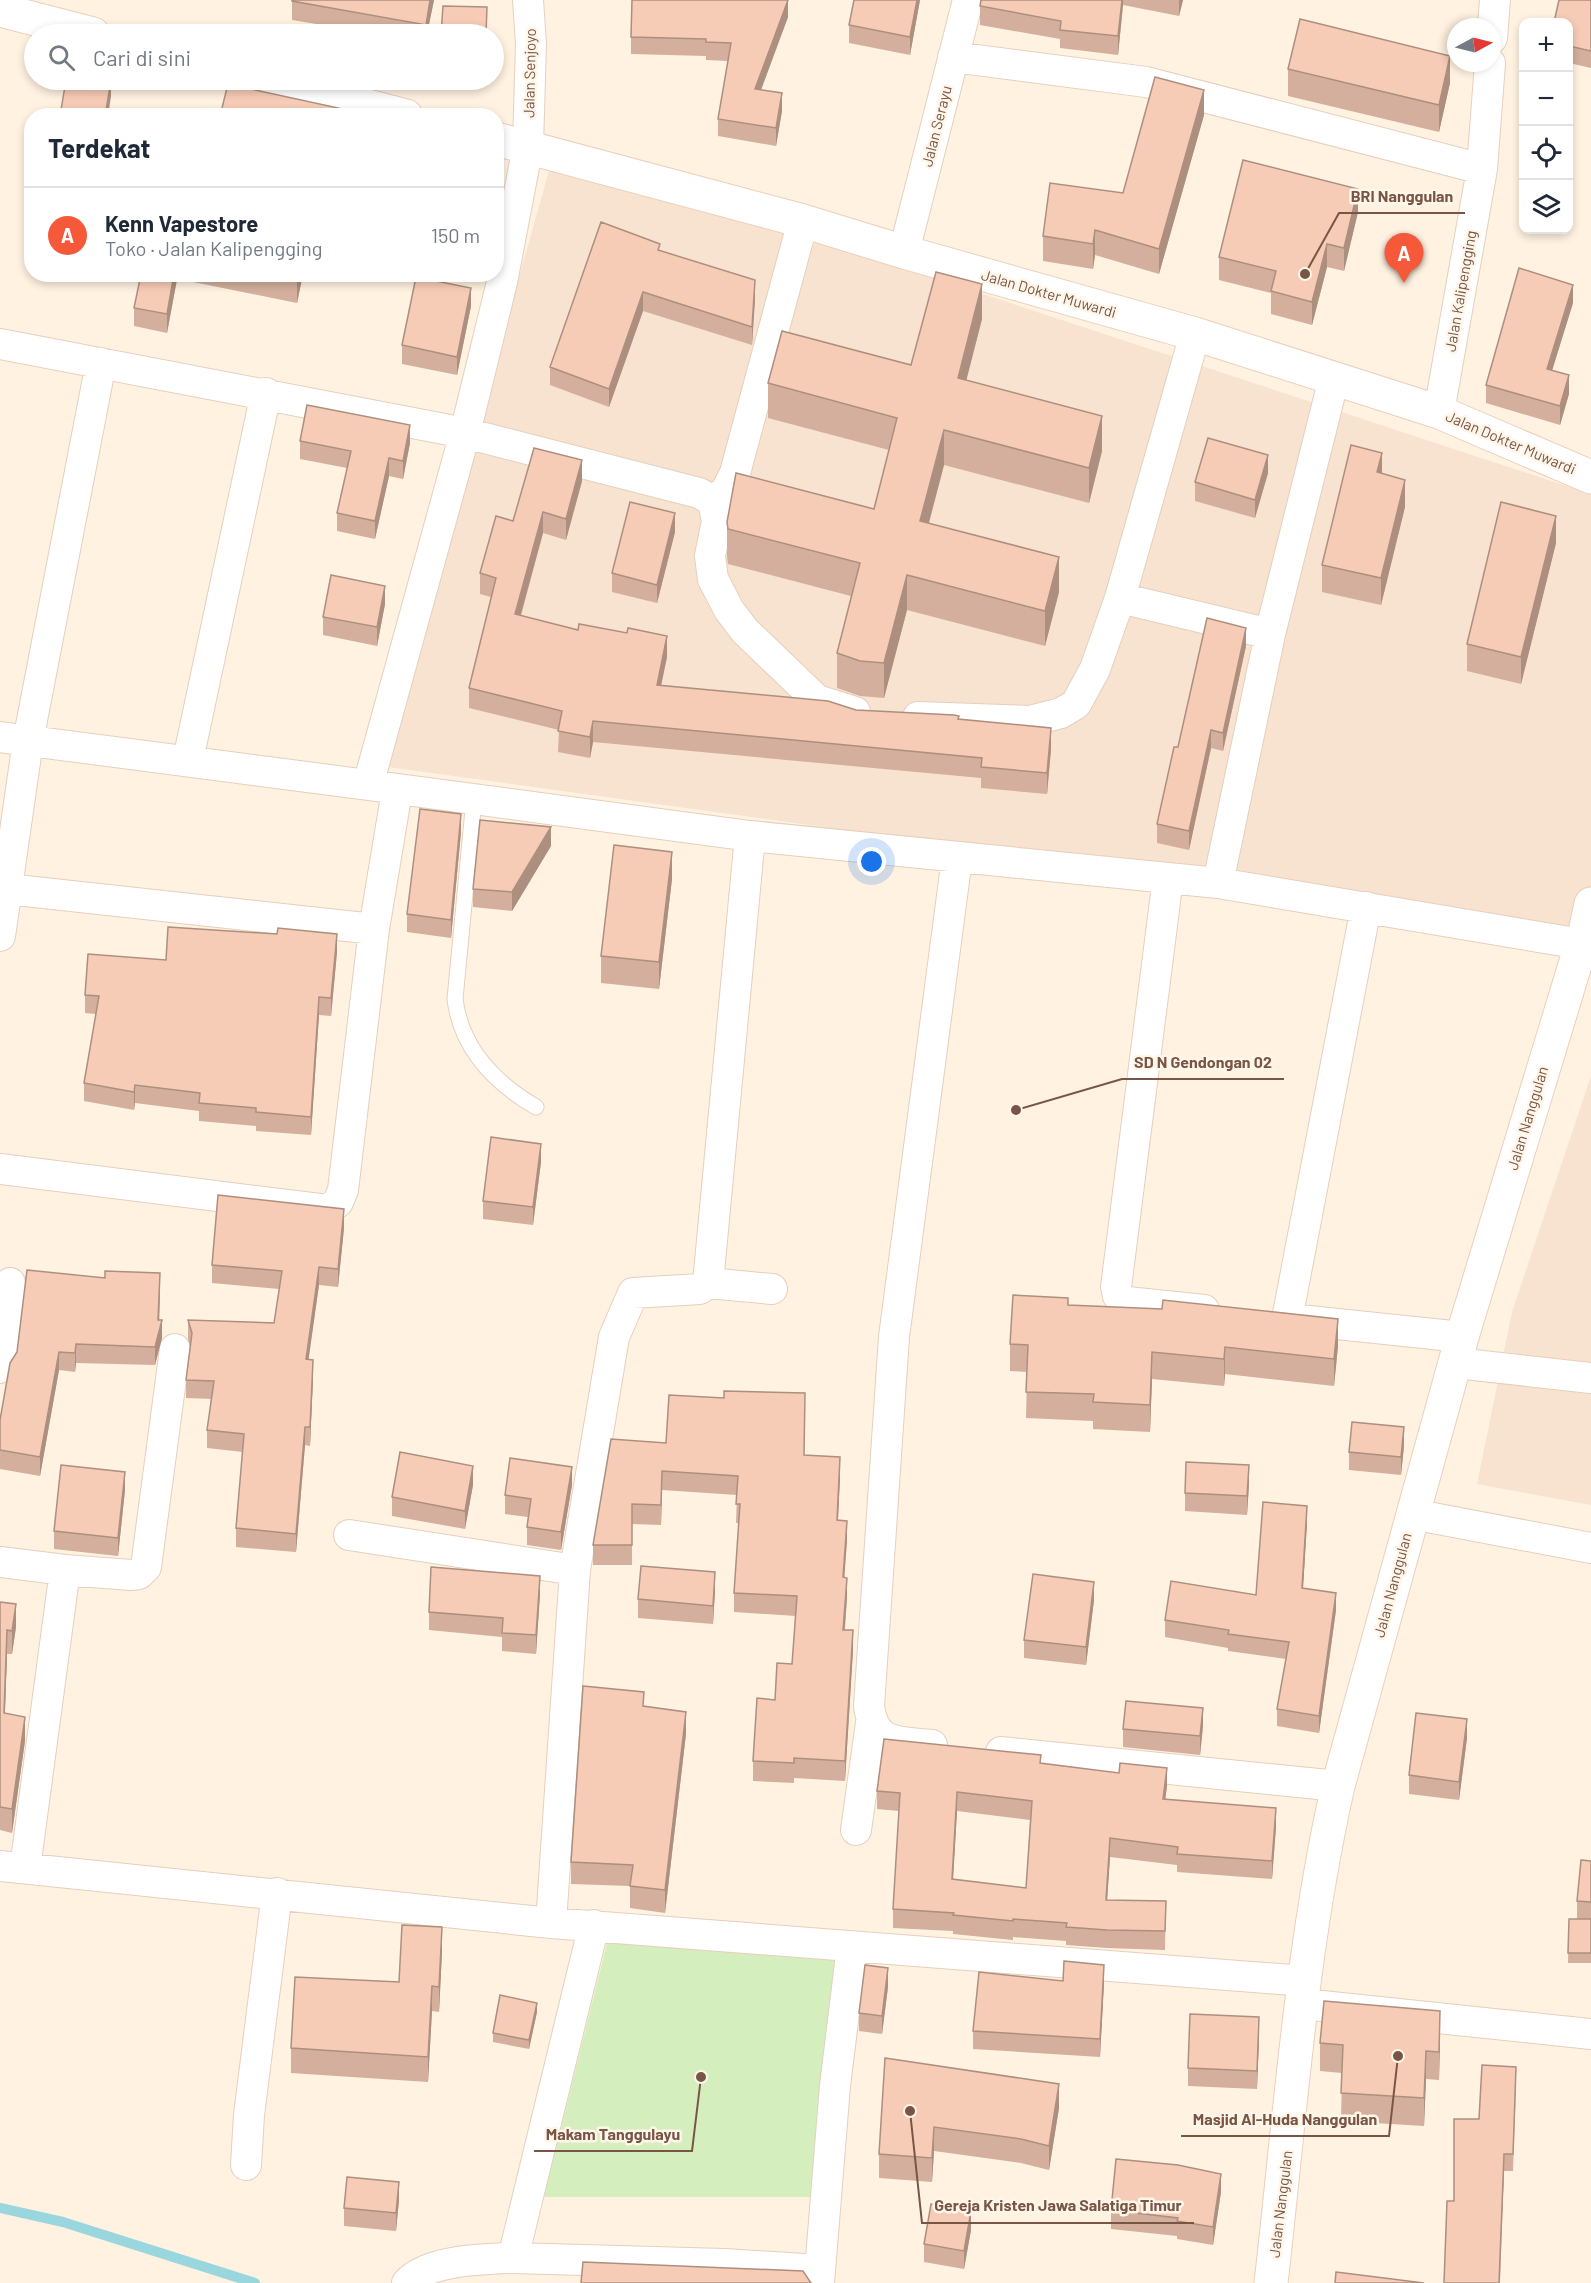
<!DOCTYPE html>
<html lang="id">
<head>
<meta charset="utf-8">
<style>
  :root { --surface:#fff; --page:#f2f2f3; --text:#1f2937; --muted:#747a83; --line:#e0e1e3; --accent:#f65939 }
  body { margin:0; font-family:Barlow,sans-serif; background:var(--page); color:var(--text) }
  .controls { position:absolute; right:18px; top:18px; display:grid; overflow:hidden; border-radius:12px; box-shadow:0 3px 9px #0003 }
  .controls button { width:54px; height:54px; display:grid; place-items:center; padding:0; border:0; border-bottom:2px solid var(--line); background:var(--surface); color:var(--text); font:30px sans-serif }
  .compass { position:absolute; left:1447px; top:18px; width:54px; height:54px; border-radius:50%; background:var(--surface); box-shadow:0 3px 9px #0003; rotate:83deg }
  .you { position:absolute; left:872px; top:862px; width:21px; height:21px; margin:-15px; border:4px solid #fff; border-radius:50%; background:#1a73e8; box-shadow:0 0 0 9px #1a73e833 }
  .badge { display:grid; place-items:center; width:39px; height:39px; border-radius:50%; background:var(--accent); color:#fff; font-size:20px; font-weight:700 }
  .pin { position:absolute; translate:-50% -50px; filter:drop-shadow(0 2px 3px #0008) }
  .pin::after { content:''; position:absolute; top:32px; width:21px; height:18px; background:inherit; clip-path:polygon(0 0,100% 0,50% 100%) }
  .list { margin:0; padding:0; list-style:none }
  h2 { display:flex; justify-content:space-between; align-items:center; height:78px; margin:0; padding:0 24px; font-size:26px }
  h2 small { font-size:20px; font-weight:400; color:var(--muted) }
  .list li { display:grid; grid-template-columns:39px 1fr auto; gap:18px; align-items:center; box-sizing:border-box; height:96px; padding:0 24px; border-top:2px solid var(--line) }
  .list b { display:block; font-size:22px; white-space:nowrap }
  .list p { margin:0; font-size:20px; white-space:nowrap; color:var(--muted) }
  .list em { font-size:20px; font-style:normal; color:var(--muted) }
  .icon { flex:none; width:33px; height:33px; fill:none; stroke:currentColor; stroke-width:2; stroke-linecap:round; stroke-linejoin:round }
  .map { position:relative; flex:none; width:1591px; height:2283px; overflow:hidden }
  .search { position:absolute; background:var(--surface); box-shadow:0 3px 9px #0003; left:24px; top:24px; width:480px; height:66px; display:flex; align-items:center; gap:15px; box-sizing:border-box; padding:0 21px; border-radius:33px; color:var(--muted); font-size:22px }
  .panel { position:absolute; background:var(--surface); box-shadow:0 3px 9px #0003; left:24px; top:108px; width:480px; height:174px; border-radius:24px }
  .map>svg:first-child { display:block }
</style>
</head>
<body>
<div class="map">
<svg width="1591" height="2283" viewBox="0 0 1591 2283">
  <rect width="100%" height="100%" fill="#fff2e1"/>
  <path fill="#f7e3cf" d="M554,153L1591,494V908L1585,932L381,766Z
    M1591,1076V1505L1477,1484L1512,1312Z"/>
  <path fill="#d4eebe" d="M608,1939L838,1957L817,2197H544Z"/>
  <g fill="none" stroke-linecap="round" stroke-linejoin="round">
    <path stroke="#99d6dd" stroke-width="10" d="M0,2208L63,2222L255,2283"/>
    <defs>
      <path id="lane" d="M474,799L455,999C461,1048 495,1083 536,1107"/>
      <path id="street" d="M528,0L531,44L528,146L502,282L465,433L368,785L750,836L1218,883L1581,944
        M1492,38L1495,0
        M953,57L1146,82L1482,169
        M904,252L968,0
        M0,344L465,433L699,493L713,501L717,521L710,556L713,579L729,610L745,631L817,700L855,712
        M1439,412L1482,169L1490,63
        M713,501L726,491L735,473L803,221
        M1120,598L1270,634
        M918,717L1030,721L1061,713L1076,704L1095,669L1120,598L1195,334
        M0,737L368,785
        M188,760L266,393
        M750,836L708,1283L772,1289
        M1168,878L1116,1287L1118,1296L1127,1302L1204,1310
        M1218,883L1270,634L1334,378
        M374,929L397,791
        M0,936L28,741L101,363
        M0,1169L328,1210L338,1202L343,1190L374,929L7,889
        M1287,1319L1366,907
        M1299,1320L1462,1337
        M1456,1363L1591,1378
        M0,1368L10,1283
        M1412,1514L1591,1548
        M349,1535L575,1570
        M0,1562L65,1570L25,1868
        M65,1570L131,1575L139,1574L146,1567L175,1349
        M932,1745C899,1741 874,1746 869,1706L894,1337L957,858
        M1001,1752L1338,1786
        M856,1830L871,1723
        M0,1866L551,1923L1305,1981
        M551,1923L575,1570L614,1337L633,1293L700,1289L708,1283
        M1303,2004L1591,2034
        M246,2165L249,2115L277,1893
        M513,2258L724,2264L820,2270
        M407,2283C428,2260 483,2259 513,2258L594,1925
        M819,2283L835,2086L852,1947"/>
      <path id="secondary" d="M0,10L93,34
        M267,80L406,116
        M496,139L803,221L904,252L1195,334L1439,412L1591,477
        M1271,2283C1290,2118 1301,1949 1338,1786L1462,1337L1585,932L1591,904"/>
    </defs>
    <use href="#lane" stroke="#e6cfbe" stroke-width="17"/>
    <use href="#street" stroke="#e6cfbe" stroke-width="32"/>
    <use href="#secondary" stroke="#eccfbb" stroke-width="35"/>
    <use href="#lane" stroke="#fff" stroke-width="15"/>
    <use href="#street" stroke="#fff" stroke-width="30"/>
    <use href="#secondary" stroke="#fff" stroke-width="33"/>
  </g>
  <path fill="#d4af9d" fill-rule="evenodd" d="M292,0H434L427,34H377L292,20Z
    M854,0H920L910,55L849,43V25Z
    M981,0H1183L1179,16L1123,5L1118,55L1060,48V39L980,25V6Z
    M1591,0V68L1569,63V22Z
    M788,17L761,90L782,111L776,146L718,136V119L728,61L706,60V56L631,54V37Z
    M1288,69L1450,83L1439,132L1288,96Z
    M440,80H485V87L440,86Z
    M1204,115L1159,274L1095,255L1093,269L1043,261V236L1123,193Z
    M32,197V227H29V208Z
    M1358,212L1344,271L1327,267L1312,325L1271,314V293L1219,280V257Z
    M660,250L755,299L752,345L643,311L609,407L550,385V367Z
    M178,274L167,333L134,326V308Z
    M193,274H303L297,303L193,282Z
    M1573,303L1552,370L1569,394L1560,425L1486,403V385Z
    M471,306L457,375L402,364V345Z
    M982,319L966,380L1102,451L1089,503L944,465L929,523L1059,592L1045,646L907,610L884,698L860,696L837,688V653L851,596L728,564L727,557V522L874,509L889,450L768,418V383L911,365Z
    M300,441L410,443L403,479L389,476L375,539L337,531V513L347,468L300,459Z
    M1268,473L1255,518L1195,501V482Z
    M1382,473L1405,507L1381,605L1322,592V565Z
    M582,481L566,540L543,533L521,616L667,657L661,685L856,710L959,719L1051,749L1047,794L981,788V778L593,742L590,758L558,752L559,730L469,708V688L491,597L480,594V573L513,521Z
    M675,532L657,603L612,592V573Z
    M1556,543L1521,684L1467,671V644Z
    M385,604L377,646L323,635V617Z
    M1246,646L1223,751L1211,748L1189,850L1157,843V824L1178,747Z
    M461,832L451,938L407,932V914Z
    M551,846L512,911L473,907V889Z
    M672,879L659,989L601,983V956Z
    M337,952L331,1016L319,1015L311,1135L256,1131V1126L199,1121V1111L135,1103L134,1110L84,1101V1083L96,1014L85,1013V995L166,960Z
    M541,1162L533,1225L483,1219V1201Z
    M344,1228L338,1287L319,1285L308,1359L313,1378L310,1446L305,1445L296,1552L236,1547V1528L243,1452L207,1448V1430L211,1399L186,1398V1380L190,1346L188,1339V1320L274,1323L279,1289L212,1283V1265Z
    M105,1278L160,1291L159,1320L162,1338L155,1365L76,1363L75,1372L59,1370L40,1476L0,1469V1420Z
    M1068,1305L1338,1346L1334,1386L1225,1374L1224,1386L1152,1379L1150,1432L1093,1429V1421L1026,1418L1027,1372L1010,1371V1344Z
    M611,1439L804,1455L840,1477L838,1520L847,1540L844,1577L847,1597L845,1630L853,1650L845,1781L794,1778V1783L753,1781V1761L775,1700L792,1664L796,1616L734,1612V1593L739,1523H736L737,1495L662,1490L661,1525L632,1524V1565H593V1545Z
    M1404,1446L1401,1475L1349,1470V1452Z
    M1249,1484L1247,1515L1185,1511V1493Z
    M473,1485L465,1529L392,1516V1497Z
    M572,1485L561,1550L527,1545V1527L528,1517L505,1514V1495Z
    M125,1490L118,1556L54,1549V1531Z
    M1307,1523L1303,1588L1336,1610L1319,1733L1277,1726V1709L1286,1659L1228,1651V1648L1165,1637V1620L1256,1595Z
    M715,1590L713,1624L638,1618V1599Z
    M540,1594L536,1654L502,1651V1637L429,1630V1612Z
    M1094,1600L1086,1665L1024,1658V1640Z
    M0,1602L16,1627L12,1654H7L5,1714L25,1741L12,1833L0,1830Z
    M644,1707L686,1734L665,1913L630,1908V1886L571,1884V1862Z
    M1203,1726L1200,1755L1123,1747V1729Z
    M1467,1738L1459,1800L1409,1794V1775Z
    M1041,1763L1167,1786L1165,1799L1276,1827L1272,1879L1177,1872V1865L1110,1857L1107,1900L1166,1901L1165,1950L1107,1948L1066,1945V1941L1013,1937V1940L953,1934V1931L893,1928V1909L899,1811L877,1809V1791ZM957,1811L1030,1820L1026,1888L953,1879Z
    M1591,1861V1963H1568L1569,1919H1577V1901Z
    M442,1952L439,2012L432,2011L428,2082L291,2073V2048L399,1982Z
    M1063,1981L1104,1983L1100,2057L973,2049V2031Z
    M888,1987L882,2034L859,2031V2013Z
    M537,2012L529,2049L493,2042V2033Z
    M1259,2036L1257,2089L1188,2086V2068Z
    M1440,2039L1439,2080L1426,2079L1424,2126L1341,2121L1342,2073L1320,2071V2043Z
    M885,2058L1059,2108L1049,2170L1021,2163L934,2151L932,2182L879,2178V2154Z
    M1516,2085L1513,2171H1504L1500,2283H1444L1454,2201Z
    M1221,2192L1213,2245L1177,2239V2236L1111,2229V2210Z
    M399,2200L396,2231L344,2226V2208Z
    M971,2230L964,2269L924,2262V2244Z"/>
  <path fill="#ad8f7f" d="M430,0H434L427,34H426V25Z
    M788,0V17L755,106V89Z
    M917,0H920L910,55V37Z
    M1122,0H1123V5L1118,55V36Z
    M1179,0H1183L1179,16Z
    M1450,56V83L1439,132V105Z
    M111,80V96L108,116H105Z
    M1204,90V115L1159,274V249Z
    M782,93V111L776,146V128Z
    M1358,189V212L1344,271V248Z
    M1095,230V255L1093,269V244Z
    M1327,244V267L1312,325V302Z
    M174,274H178L167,333V314Z
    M298,274H303L297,303V278Z
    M755,280V299L752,345V327Z
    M982,284V319L958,413V378Z
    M1573,285V303L1547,387V369Z
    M471,288V306L457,375V357Z
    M643,292V311L609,407V389Z
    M1569,375V394L1560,425V406Z
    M1102,416V451L1089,503V468Z
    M410,425V443L403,479V461Z
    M944,430V465L920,556V521Z
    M1382,453V480L1377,472Z
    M1268,455V473L1255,518V500Z
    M389,458V476L375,539V521Z
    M582,460V481L566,540V519Z
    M1405,480V507L1381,605V578Z
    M543,512V533L515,635V614Z
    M675,513V532L657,603V585Z
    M1556,516V543L1521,684V657Z
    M1059,557V592L1045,646V611Z
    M907,575V610L884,698V663Z
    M385,586V604L377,646V627Z
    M1246,628V646L1223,751V733Z
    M667,636V657L657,705V685Z
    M593,721V742L590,758V737Z
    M1051,728V749L1047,794V773Z
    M1211,730V748L1189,850V831Z
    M461,814V832L451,938V920Z
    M551,827V846L512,911V892Z
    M672,852V879L659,989V962Z
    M337,934V952L331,1016V998Z
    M319,997V1015L311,1135V1117Z
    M135,1085V1103L134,1110V1092Z
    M541,1144V1162L533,1225V1207Z
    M344,1209V1228L338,1287V1269Z
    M319,1267V1285L306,1378V1359Z
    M160,1273L159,1334L162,1320V1338L155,1365V1347Z
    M1338,1319V1346L1334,1386V1359Z
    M76,1344V1363L75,1372V1353Z
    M1225,1347V1374L1224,1386V1359Z
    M59,1352V1370L40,1476V1457Z
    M1152,1352V1379L1150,1432V1405Z
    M313,1360V1378L310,1446V1427Z
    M305,1427V1445L296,1552V1534Z
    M1404,1427V1446L1401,1475V1457Z
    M840,1457V1477L837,1540V1520Z
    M1249,1465V1484L1247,1515V1496Z
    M473,1466V1485L465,1529V1511Z
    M572,1467V1485L561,1550V1532Z
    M662,1471V1490L661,1525V1505Z
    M125,1472V1490L118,1556V1538Z
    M1307,1506V1523L1302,1605V1588Z
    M847,1521V1540L843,1597V1577Z
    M715,1572V1590L713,1624V1606Z
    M540,1576V1594L536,1654V1635Z
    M847,1578V1597L843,1650V1630Z
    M1094,1582V1600L1086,1665V1647Z
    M1336,1593V1610L1319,1733V1716Z
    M16,1604V1627L12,1654V1631Z
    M7,1630V1654L4,1737V1713Z
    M853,1630V1650L845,1781V1761Z
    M1203,1708V1726L1200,1755V1736Z
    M686,1712V1734L665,1913V1890Z
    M25,1717V1741L12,1833V1809Z
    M1467,1719V1738L1459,1800V1782Z
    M1167,1768V1786L1163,1818V1799Z
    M957,1792V1811L952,1897V1879Z
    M1276,1808V1827L1272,1879V1861Z
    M1110,1838V1857L1106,1918V1900Z
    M442,1927V1952L439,2012V1987Z
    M1104,1965V1983L1100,2057V2039Z
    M888,1968V1987L882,2034V2016Z
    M432,1986V2011L428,2082V2057Z
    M537,2003V2012L529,2049V2040Z
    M1440,2011V2039L1439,2080V2052Z
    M1259,2017V2036L1257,2089V2071Z
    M1426,2051V2079L1424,2126V2098Z
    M1059,2084V2108L1049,2170V2146Z
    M934,2127V2151L932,2182V2158Z
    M1504,2154V2171L1499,2283Z
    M1221,2174V2192L1213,2245V2227Z
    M399,2182V2200L396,2231V2213Z
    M971,2211V2230L964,2269V2251Z"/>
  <path fill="#f7ccb6" stroke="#ad8f7f" stroke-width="1.5" fill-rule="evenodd" d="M292,0H430L426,25L292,1Z
    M632,0H788L755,89L782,93L776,128L718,119L731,43L706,42V39L631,37Z
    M854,0H917L910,37L849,25Z
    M981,0H1122L1118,36L1060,30L1061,21L980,6Z
    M1559,0H1591V51L1569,46V22H1554Z
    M443,6L487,7L486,34H441Z
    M1300,19L1450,56L1439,105L1288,69Z
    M1155,77L1204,90L1159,249L1095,230L1093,244L1043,236L1050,183L1123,193Z
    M66,80H111L105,116H60Z
    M228,84L352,111L351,116H220Z
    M1243,160L1358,189L1344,248L1327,244L1312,302L1271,291L1276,271L1219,257Z
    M32,197V209L29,208Z
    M601,222L660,244L658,250L755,280L752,327L643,292L609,389L550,367Z
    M1519,268L1573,285L1547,369L1569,375L1560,406L1486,385Z
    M936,272L982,284L958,378L1102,416L1089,468L944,430L920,521L1059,557L1045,611L907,575L884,663L860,661L837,653L860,563L728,529L727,522L736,473L874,509L897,418L768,383L782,331L911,365Z
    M141,274H174L167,314L134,308Z
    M279,274H298L297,278Z
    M416,277L471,288L457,357L402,345Z
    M307,405L410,425L403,461L389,458L375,521L337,513L351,451L300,441Z
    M1208,438L1268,455L1255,500L1195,482Z
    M1351,445L1382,453L1377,472L1405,480L1381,578L1322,565Z
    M534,448L582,460L566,519L543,512L515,614L578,630L579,624L627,633L628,628L667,636L657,685L828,701L856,710L954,715L959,716L958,719L1051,728L1047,773L981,767L982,758L593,721L590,737L558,731L562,711L469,688L496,578L480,573L496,516L513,521Z
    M630,502L675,513L657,585L612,573Z
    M1501,502L1556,516L1521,657L1467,644Z
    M331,575L385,586L377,627L323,617Z
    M1207,618L1246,628L1223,733L1211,730L1189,831L1157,824L1174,747H1178Z
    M420,809L461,814L451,920L407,914Z
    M480,820L551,827L512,892L473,889Z
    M614,845L672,852L659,962L601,956Z
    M168,927L277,934L278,928L337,934L331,998L319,997L311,1117L256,1112V1108L199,1103L200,1093L135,1085L134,1092L84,1083L99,996L85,995L88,954L166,960Z
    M491,1137L541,1144L533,1207L483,1201Z
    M218,1195L344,1209L338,1269L319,1267L306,1359L313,1360L310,1427H305L296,1534L236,1528L244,1434L207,1430L214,1381L186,1380L192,1333L188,1320L274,1323L282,1271L212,1265Z
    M27,1270L105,1278V1271L160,1273L158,1320H162L155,1347L76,1344L75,1353L59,1352L40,1457L0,1450V1420L10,1363L17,1352Z
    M1013,1295L1068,1298V1305L1162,1309L1163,1300L1338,1319L1334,1359L1225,1347L1224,1359L1152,1352L1150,1405L1093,1402L1094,1394L1026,1392L1028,1345L1010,1344Z
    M724,1391L805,1393L804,1455L840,1457L837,1520L847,1521L843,1577L847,1578L843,1630H853L845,1761L794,1758V1763L753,1761L757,1698L775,1700L777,1663L792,1664L797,1596L734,1593L740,1504H736L738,1476L662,1471L661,1505L632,1504V1545H593L611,1439L666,1443L669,1395L724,1398Z
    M1352,1422L1404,1427L1401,1457L1349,1452Z
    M400,1452L473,1466L465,1511L392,1497Z
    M510,1458L572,1467L561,1532L527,1527L531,1499L505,1495Z
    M1186,1462L1249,1465L1247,1496L1185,1493Z
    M61,1465L125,1472L118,1538L54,1531Z
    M1263,1502L1307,1506L1302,1588L1336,1593L1319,1716L1277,1709L1289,1642L1228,1634L1229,1630L1165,1620L1171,1581L1256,1595Z
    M641,1566L715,1572L713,1606L638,1599Z
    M431,1567L540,1576L536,1635L502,1633L503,1618L429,1612Z
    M1033,1574L1094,1582L1086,1647L1024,1640Z
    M0,1602L16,1604L12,1631L7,1630L4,1713L25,1717L12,1809L0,1807Z
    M583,1686L644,1692L643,1706L686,1712L665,1890L630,1886L633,1865L571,1862Z
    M1126,1701L1203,1708L1200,1736L1123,1729Z
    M1416,1713L1467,1719L1459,1782L1409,1775Z
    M884,1739L1041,1755L1040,1763L1119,1773L1120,1763L1167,1768L1163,1799L1276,1808L1272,1861L1177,1854L1178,1847L1110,1838L1106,1900L1166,1901L1165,1931L1107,1930L1066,1927L1067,1923L1013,1919V1921L953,1915L954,1913L893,1909L900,1793L877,1791ZM957,1792L1032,1801L1026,1888L952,1879Z
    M1581,1860L1591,1861V1902L1577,1901Z
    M1569,1919H1591V1953H1568Z
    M402,1925L442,1927L439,1987L432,1986L428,2057L291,2048L295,1977L399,1982Z
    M1064,1961L1104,1965L1100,2039L973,2031L979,1972L1063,1981Z
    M865,1965L888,1968L882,2016L859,2013Z
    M500,1995L537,2003L529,2040L493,2033Z
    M1324,2001L1440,2011L1439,2052L1426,2051L1424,2098L1341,2093L1343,2045L1320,2043Z
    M1190,2014L1259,2017L1257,2071L1188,2068Z
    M885,2058L1059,2084L1049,2146L1021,2139L934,2127L932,2158L879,2154Z
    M1482,2065L1516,2067L1513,2154H1504L1499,2283H1444L1447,2201H1454V2119H1479Z
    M1116,2159L1178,2165L1221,2174L1213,2227L1177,2221L1178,2218L1111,2210Z
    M347,2177L399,2182L396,2213L344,2208Z
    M931,2204L971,2211L964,2251L924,2244Z
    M583,2262L803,2271L811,2283H581Z
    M1336,2272L1424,2283H1335Z"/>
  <g text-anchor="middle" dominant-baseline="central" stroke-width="5" stroke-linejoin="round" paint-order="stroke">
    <g font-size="15" fill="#795545" stroke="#fff6ea">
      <text transform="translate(529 73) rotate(-89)">Jalan Senjoyo</text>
      <text transform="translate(936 126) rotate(-76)">Jalan Serayu</text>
      <text transform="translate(1460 291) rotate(-80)">Jalan Kalipengging</text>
      <text transform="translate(1049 293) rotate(16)">Jalan Dokter Muwardi</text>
      <text transform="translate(1511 442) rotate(23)">Jalan Dokter Muwardi</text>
      <text transform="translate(1527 1118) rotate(-73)">Jalan Nanggulan</text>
      <text transform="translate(1392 1585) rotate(-75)">Jalan Nanggulan</text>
      <text transform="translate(1280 2204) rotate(-83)">Jalan Nanggulan</text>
    </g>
  </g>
  <path fill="none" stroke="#795545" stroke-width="2" d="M1305 274L1339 213H1465M1016 1110L1122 1079H1284M1398 2056L1389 2136H1181M701 2077L692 2151H534M910 2111L922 2223H1194"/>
  <g fill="#795545" stroke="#fff6ea" stroke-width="2">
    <circle cx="1305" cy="274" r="6"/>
    <circle cx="1016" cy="1110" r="6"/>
    <circle cx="1398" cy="2056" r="6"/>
    <circle cx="701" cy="2077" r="6"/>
    <circle cx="910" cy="2111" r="6"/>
  </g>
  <g font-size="16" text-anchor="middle" font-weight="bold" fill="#795545" stroke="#fff6ea" stroke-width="5" stroke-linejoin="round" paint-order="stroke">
    <text x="1402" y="202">BRI Nanggulan</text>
    <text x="1203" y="1068">SD N Gendongan 02</text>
    <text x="1285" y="2125">Masjid Al-Huda Nanggulan</text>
    <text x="613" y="2140">Makam Tanggulayu</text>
    <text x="1058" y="2211">Gereja Kristen Jawa Salatiga Timur</text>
  </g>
</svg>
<div class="controls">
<button>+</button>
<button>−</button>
<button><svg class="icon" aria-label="locate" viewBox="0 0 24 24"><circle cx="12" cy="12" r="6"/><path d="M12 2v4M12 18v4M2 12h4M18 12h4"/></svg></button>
<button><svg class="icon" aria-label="layers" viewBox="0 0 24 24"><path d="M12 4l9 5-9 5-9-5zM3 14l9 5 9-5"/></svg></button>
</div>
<svg class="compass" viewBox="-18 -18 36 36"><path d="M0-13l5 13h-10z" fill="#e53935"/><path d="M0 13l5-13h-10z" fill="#747a83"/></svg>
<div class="you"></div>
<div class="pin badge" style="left:1404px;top:283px">A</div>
<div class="search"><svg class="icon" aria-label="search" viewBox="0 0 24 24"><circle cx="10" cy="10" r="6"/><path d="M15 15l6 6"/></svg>Cari di sini</div>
<section class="panel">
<h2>Terdekat<small></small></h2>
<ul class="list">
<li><span class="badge">A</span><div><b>Kenn Vapestore</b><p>Toko · Jalan Kalipengging</p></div><em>150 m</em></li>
</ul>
</section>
</div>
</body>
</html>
